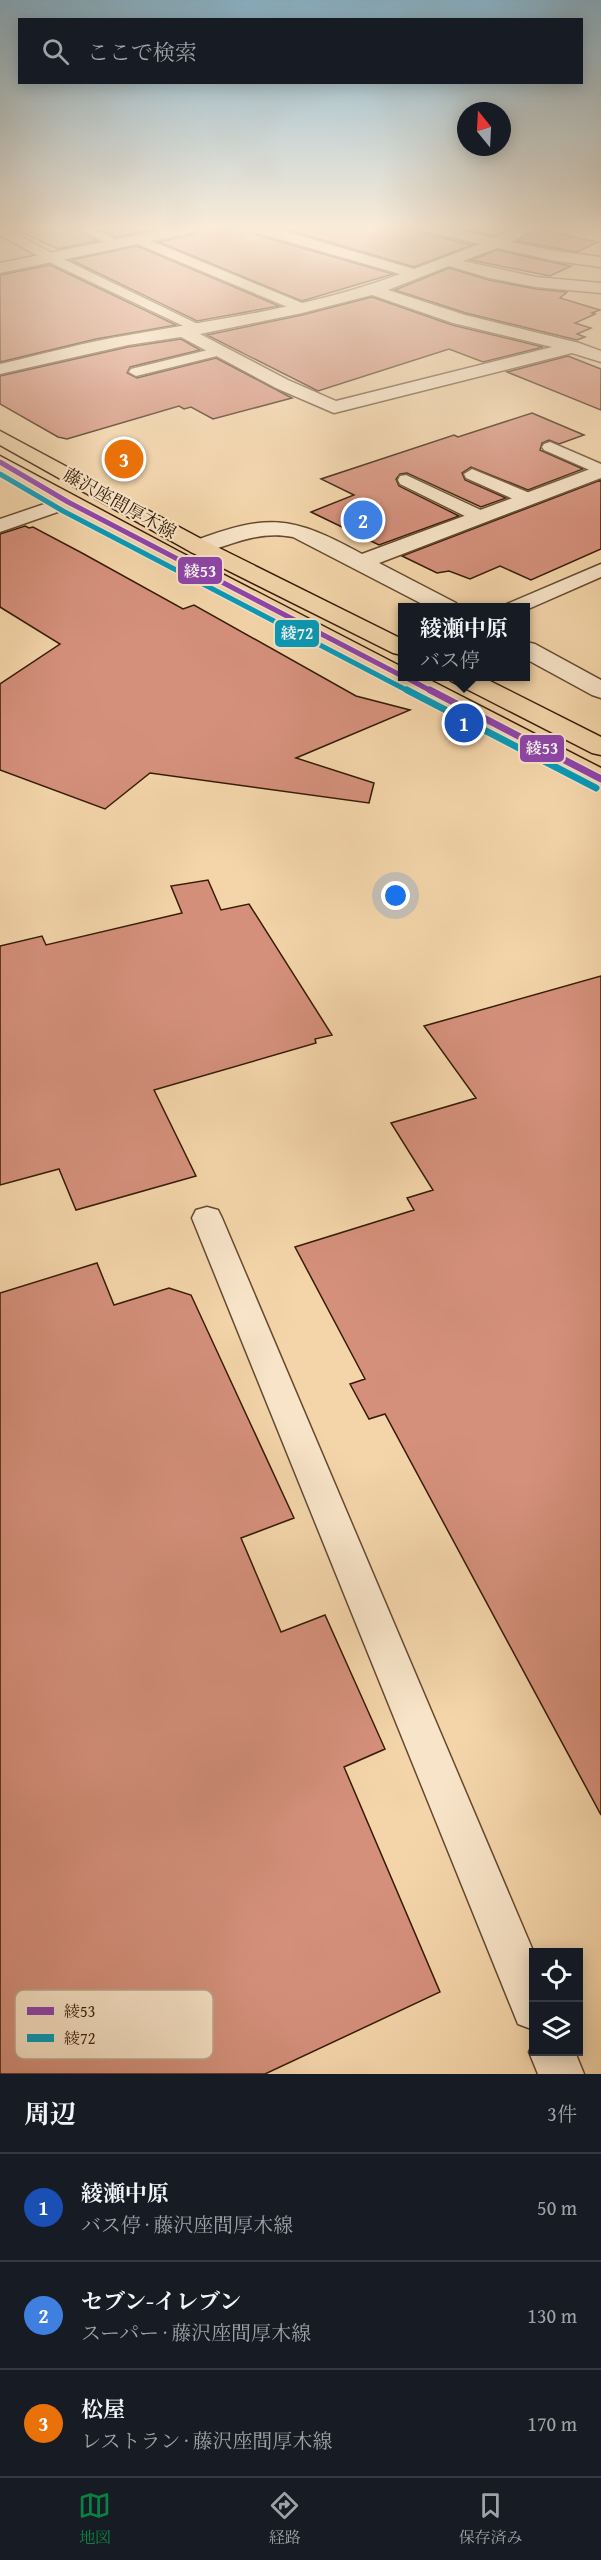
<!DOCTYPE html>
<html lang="ja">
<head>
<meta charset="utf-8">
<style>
  :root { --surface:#171b24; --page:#242831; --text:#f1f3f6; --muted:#9ea1a6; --line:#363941; --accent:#0b8043 }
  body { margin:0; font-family:"Gentium Book Plus","Noto Serif JP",serif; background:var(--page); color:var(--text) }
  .controls { position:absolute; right:18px; bottom:18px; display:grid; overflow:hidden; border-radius:0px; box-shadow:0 3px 15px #0003 }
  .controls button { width:54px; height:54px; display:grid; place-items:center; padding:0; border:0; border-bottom:2px solid var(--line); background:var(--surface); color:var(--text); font:30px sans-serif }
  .compass { position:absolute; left:457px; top:102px; width:54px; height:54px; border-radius:50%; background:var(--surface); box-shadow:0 3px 15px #0003; rotate:342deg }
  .you { position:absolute; left:396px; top:896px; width:21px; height:21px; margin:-15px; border:4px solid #fff; border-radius:50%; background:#1a73e8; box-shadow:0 0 0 9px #1a73e833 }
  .badge { display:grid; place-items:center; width:39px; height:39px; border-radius:50%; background:var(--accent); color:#fff; font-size:20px; font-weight:700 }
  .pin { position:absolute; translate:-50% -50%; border:3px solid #fff; box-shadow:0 2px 6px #0006 }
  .popup { position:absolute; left:398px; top:603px; width:132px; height:78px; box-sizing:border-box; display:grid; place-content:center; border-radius:0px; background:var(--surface); filter:drop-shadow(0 2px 4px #0005); font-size:20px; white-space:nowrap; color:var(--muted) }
  .popup b { font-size:22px; color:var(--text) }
  .popup::after { content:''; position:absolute; left:50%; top:100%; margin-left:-12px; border:12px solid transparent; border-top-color:var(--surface) }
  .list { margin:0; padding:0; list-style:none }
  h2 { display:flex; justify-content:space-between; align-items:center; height:78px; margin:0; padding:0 24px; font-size:26px }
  h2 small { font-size:20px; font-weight:400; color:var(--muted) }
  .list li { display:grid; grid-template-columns:39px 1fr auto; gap:18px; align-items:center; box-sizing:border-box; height:108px; padding:0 24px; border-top:2px solid var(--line) }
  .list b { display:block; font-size:22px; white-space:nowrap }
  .list p { margin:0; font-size:20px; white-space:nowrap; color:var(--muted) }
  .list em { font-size:20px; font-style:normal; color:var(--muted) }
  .icon { flex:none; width:33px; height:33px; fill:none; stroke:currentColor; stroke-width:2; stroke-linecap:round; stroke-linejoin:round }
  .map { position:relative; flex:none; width:601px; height:2074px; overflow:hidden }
  .search { position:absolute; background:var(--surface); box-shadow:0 3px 15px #0003; left:18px; right:18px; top:18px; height:66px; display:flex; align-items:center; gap:15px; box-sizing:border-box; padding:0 21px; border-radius:0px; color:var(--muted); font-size:22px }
  .sheet { height:402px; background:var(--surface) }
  nav { display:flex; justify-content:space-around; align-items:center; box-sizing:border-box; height:84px; border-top:2px solid var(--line); background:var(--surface); font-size:16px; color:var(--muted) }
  nav a { display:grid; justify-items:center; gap:3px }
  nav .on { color:var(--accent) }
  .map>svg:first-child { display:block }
</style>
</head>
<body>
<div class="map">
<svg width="601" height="2074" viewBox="0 0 601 2074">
  <rect width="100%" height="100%" fill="#f4d5aa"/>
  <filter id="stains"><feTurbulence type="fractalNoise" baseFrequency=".00333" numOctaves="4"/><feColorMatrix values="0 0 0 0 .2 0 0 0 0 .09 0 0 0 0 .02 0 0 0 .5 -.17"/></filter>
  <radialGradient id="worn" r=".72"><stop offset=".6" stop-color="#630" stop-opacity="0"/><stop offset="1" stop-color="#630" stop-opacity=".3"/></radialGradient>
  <path fill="#d5907c" stroke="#351c07" stroke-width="1.5" d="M12,228H76L97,241L58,249Z
    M99,228H161L116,237Z
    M204,228H247L250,233L393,274L302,301L159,242L195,234Z
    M282,228H420L423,233L472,245L414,267Z
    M461,228H510L495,236Z
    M537,229L598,242L577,252L517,241Z
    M137,246L279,306L197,321L71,260Z
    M497,250L556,263L571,266L550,276L471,260Z
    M50,265L176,325L96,339L0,362V275Z
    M449,268L489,280L536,289L567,292L560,298L600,310L592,313L595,314L575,323L591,328L577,334L585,337L577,340L466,313L395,290Z
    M372,297L452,325L543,347L483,362L449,349L318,391L207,335L302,315Z
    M181,339L200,350L130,367L127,373L137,378L216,358L292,398L213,419L191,407L184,409L179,406L67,439L58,437L0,404V376L128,347Z
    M568,356L601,369V410L507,372Z
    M532,413L584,435L559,444L549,440L542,443L540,450L583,469L528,490L471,467L462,473L465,480L506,498L481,507L407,473L400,474L396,479L399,486L459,516L379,545L311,512L354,495L321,479L454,435L458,437Z
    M601,480V549L531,580L500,566L470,579L449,571L437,573L402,556Z
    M25,526L29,528L33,527L82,553L183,609L194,605L356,696L410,710L296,758L374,783L369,803L150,773L105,809L0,770V684L60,644L0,607V534Z
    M208,880L221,910L249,904L332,1035L315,1039L316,1043L154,1090L196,1176L76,1210L59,1169L0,1185V946L42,936L46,945L182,913L171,886Z
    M601,976V1815L385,1414L369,1419L350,1384L365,1379L295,1247L414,1210L407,1198L433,1190L391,1123L476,1098L424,1026Z
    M97,1263L114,1305L169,1288L191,1295L294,1518L241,1538L281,1632L325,1615L385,1749L344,1767L440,1992L265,2074H0V1293Z"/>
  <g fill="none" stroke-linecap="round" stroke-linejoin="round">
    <defs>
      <path id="service" d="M0,228H6L55,255L206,328L204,331H194L47,261L0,235Z
        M78,228H94L123,244L117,248L113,247Z
        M139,236L307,305L309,308L302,312L297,311L135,243L133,240Z
        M220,347L227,351L225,354L136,376L129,372L131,369Z
        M550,442L601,464V475L544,450L542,447L544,444Z
        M472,469L532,494L535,498L532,502H520L466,478L464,474Z
        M406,475L485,512L488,516L485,520H473L400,484L398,480L400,476Z
        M601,564V577L526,610V608H505L507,604Z
        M207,1207L218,1210L222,1218L534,1953V2030L518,2024L192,1218L196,1210Z
        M534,2041V2052H575L584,2074H538L529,2052Z"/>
      <path id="minor" d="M173,228H202L195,232L0,273V263Z
        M249,228H273L414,269L480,244L424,231L422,228H450L495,238L516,228H535L511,242L556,251L601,257V267L556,261L497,248L463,261L536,277L601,283V293L536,287L489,278L449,266L388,290L465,315L579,343L601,351V362L572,353L334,413L276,388L181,337L128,345L0,374V364C43,354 86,342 129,335C220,319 313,307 400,274L251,231ZM372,295L453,323L552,347L336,401L288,380L200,334L302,313Z
        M601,465V478L379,563L456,603L459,608H430L293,537C258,530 232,545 199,554L191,552L188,547L191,542C268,513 291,515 362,554Z
        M68,496L75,498L78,502L75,506L0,532V519Z
        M526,642L535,644L601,680V698L592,695L526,659Z"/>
      <path id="primary" d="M0,431L207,542L402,639V655L393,653L191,552L0,445Z
        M0,456L178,551L402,667V676H422L601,768V787L591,785L61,506L0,470Z
        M448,676H480L601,737V755L592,753L451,681Z"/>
    </defs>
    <use href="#service" stroke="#654a30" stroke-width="3"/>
    <use href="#minor" stroke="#654a30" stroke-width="3"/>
    <use href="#primary" stroke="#351c07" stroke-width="3"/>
    <use href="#service" fill="#f8e4c8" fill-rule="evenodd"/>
    <use href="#minor" fill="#f8e4c8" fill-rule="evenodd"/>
    <use href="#primary" fill="#f4d5aa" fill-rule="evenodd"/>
    <defs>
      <path id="bus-1-far1" d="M0,462L68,502L402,676
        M403,676L433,692"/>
      <path id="bus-1" d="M430,690L601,779"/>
      <path id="bus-2-far1" d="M0,474L63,511L410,692"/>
      <path id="bus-2" d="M407,690L596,788"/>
    </defs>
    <use href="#bus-1-far1" stroke="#f8e4c8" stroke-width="8"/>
    <use href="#bus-1" stroke="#f8e4c8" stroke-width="10"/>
    <use href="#bus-2-far1" stroke="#f8e4c8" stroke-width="8"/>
    <use href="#bus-2" stroke="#f8e4c8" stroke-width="10"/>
    <use href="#bus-1-far1" stroke="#8e44ad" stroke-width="5"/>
    <use href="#bus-1" stroke="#8e44ad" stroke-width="7"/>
    <use href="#bus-2-far1" stroke="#059bba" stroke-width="5"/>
    <use href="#bus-2" stroke="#059bba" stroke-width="7"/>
  </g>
  <linearGradient id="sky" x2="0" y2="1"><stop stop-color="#89b6ce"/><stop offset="0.44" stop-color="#faecd9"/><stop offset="1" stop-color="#faecd9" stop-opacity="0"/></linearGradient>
  <rect width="601" height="518" fill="url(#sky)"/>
  <g text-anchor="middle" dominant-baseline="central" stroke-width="4.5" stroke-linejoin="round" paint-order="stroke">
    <g font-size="18" fill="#351c07" stroke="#f8e4c8">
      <text transform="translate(120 503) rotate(29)">藤沢座間厚木線</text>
    </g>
  </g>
  <rect x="15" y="1990" width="198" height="69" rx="9" fill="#f8e4c8" stroke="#bea88e" stroke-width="1.5"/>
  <rect x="27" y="2007" width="27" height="8" fill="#8e44ad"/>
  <rect x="27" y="2034" width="27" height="8" fill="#059bba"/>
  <g font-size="16" fill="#351c07">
    <text x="64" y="2017">綾53</text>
    <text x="64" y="2044">綾72</text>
  </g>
  <g stroke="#f8e4c8" stroke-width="2">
    <rect x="177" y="556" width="46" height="29" rx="6" fill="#8e44ad"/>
    <rect x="274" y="619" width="46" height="29" rx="6" fill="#059bba"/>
    <rect x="519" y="734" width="46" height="29" rx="6" fill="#8e44ad"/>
  </g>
  <g font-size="16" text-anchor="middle" font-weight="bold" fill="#fff">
    <text x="200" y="577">綾53</text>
    <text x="297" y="639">綾72</text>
    <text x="542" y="754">綾53</text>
  </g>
  <rect width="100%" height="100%" filter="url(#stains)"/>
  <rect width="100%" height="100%" fill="url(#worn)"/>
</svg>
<div class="controls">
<button><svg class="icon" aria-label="locate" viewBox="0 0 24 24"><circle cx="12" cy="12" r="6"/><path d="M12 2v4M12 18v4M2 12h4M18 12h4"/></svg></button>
<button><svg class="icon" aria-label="layers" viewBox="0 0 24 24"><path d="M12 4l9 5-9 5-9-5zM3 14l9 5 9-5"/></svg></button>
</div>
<svg class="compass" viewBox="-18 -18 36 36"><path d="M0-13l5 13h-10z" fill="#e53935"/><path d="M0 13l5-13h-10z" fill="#9ea1a6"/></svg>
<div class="you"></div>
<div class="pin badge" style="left:464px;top:723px;background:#1a4fb4">1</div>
<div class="popup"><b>綾瀬中原</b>バス停</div>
<div class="pin badge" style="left:363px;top:520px;background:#3f7fe0">2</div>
<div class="pin badge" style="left:124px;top:459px;background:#e8710a">3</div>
<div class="search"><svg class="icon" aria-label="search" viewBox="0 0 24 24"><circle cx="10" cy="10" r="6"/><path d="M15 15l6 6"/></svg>ここで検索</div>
</div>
<section class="sheet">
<h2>周辺<small>3件</small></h2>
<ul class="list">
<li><span class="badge" style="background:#1a4fb4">1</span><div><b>綾瀬中原</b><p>バス停 · 藤沢座間厚木線</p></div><em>50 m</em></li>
<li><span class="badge" style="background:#3f7fe0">2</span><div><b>セブン-イレブン</b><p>スーパー · 藤沢座間厚木線</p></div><em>130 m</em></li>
<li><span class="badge" style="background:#e8710a">3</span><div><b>松屋</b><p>レストラン · 藤沢座間厚木線</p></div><em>170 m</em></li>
</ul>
</section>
<nav>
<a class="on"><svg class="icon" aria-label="map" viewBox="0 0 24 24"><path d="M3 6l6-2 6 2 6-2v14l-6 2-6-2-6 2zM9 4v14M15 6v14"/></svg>地図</a>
<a><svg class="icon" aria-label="directions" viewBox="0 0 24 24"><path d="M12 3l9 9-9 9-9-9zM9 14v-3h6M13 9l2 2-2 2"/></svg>経路</a>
<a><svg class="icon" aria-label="saved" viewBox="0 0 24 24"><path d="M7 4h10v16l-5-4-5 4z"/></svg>保存済み</a>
</nav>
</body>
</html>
